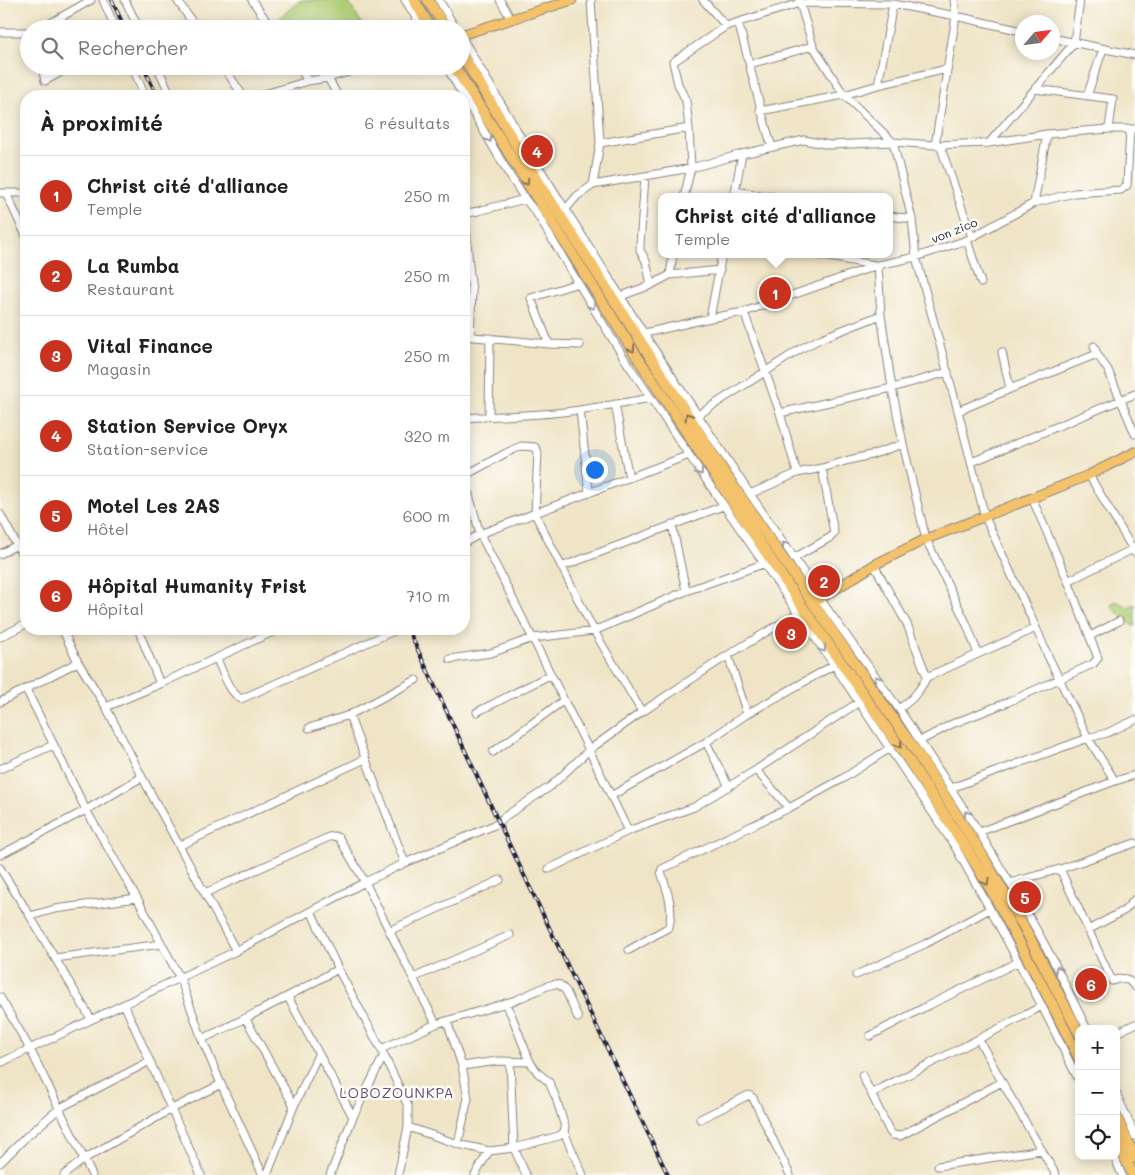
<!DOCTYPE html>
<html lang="fr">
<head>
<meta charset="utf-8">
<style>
  :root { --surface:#fff; --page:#f6f6f6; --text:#202124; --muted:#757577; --line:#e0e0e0; --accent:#c8321e }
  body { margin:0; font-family:Mali,sans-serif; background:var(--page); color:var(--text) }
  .controls { position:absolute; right:15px; bottom:15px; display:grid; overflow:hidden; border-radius:10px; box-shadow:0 2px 12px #0003 }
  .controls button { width:45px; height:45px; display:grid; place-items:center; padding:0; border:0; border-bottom:1px solid var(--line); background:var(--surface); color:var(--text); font:25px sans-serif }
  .compass { position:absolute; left:1015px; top:15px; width:45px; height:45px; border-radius:50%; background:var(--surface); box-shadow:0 2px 12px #0003; rotate:62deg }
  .you { position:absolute; left:594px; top:469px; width:18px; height:18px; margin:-12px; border:4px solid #fff; border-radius:50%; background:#1a73e8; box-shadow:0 0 0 8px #1a73e833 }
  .badge { display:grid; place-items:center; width:32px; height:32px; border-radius:50%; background:var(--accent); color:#fff; font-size:16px; font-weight:700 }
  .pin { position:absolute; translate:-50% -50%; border:2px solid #fff; box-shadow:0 1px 5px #0006 }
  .popup { position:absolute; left:658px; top:193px; width:235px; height:65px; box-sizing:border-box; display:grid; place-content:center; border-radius:10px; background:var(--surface); filter:drop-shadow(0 1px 4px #0005); font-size:16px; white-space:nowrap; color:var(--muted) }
  .popup b { font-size:19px; color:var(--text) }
  .popup::after { content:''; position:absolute; left:50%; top:100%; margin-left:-10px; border:10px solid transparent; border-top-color:var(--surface) }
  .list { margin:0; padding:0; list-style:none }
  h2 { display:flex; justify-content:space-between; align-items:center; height:65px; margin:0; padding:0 20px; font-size:21px }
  h2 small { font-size:16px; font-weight:400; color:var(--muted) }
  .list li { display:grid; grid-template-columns:32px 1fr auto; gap:15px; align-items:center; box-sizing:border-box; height:80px; padding:0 20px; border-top:1px solid var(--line) }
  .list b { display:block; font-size:19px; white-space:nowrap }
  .list p { margin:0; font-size:16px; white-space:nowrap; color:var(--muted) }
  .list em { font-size:16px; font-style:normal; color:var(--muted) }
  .icon { flex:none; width:28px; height:28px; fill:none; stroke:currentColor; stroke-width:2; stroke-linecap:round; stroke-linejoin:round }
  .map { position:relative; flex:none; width:1135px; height:1175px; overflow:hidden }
  .search { position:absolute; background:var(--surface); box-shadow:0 2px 12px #0003; left:20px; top:20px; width:450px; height:55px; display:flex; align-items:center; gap:12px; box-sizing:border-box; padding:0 18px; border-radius:28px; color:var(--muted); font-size:19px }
  .panel { position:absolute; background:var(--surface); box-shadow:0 2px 12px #0003; left:20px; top:90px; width:450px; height:545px; border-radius:20px }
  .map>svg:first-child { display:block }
</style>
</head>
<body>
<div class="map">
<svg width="1135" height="1175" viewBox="0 0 1135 1175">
  <rect width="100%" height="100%" fill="#fdfcf7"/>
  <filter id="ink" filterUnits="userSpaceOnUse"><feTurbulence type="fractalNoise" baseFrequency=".02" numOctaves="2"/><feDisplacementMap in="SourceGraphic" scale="10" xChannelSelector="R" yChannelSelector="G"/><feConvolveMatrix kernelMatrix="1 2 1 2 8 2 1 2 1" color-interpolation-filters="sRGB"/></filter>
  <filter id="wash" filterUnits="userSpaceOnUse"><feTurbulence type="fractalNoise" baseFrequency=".0096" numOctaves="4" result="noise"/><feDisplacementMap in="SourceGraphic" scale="20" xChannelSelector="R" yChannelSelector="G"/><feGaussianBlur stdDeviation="1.12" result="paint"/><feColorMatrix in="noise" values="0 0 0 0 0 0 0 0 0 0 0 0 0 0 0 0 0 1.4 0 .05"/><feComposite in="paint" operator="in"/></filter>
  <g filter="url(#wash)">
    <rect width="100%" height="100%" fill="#efe4c6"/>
    <path fill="#aecd74" stroke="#687858" d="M301,0H347L365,29H279L274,22Z
      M307,66H344L319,75L312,74Z
      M1115,601L1128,607L1135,604V626H1133C1125,619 1117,614 1111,605Z"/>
  </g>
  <g filter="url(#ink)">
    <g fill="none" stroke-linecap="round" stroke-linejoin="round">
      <defs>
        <path id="minor" d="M103,0L116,29
          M125,0L139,29
          M177,0L197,29
          M252,0L272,29
          M405,0L423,29
          M439,0L456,29
          M500,0L511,19
          M591,0L600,143L593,185
          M703,0L726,26
          M799,0L813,46L844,95L893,142L912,219L916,257L958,411L985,517L1036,628L1048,656L1088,738L1115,781
          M738,22C750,64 759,106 772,147
          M40,29L91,0
          M0,32H29
          M461,36L535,161L650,343L750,494L794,558L826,607L899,709L979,832L1010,883L1040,936L1054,962L1087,1029
          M1052,38L1135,55
          M750,64L813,46
          M42,66L45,81L72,66
          M132,66L145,96
          M157,66L171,96
          M223,66L243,96
          M298,66L308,81
          M446,66L510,176L525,199L537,214L578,283L624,358L689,455L834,665L954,845L990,909L1042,1006L1079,1081
          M328,78L338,96
          M878,85L893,4
          M1035,89L1113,99L1109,129
          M258,96L308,81L328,78L369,66
          M1087,96L1103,49
          M760,111L844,95L878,85L947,69
          M600,143L689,128
          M989,143L1074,43L1080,0
          M935,145L956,16L954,0
          M940,145L972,237
          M645,177L640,245V250L646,261L651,285
          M735,191L772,197
          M0,193H26
          M6,193L26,236
          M684,197L691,168L689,128L686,101L678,84L673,62L726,26L800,3L893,4L956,16L1022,31
          M734,197L742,154
          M1034,203L1047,134
          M566,209L577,196L593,185L691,168L742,154L804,140L830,145L893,142L935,145L989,143L1047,134L1109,129H1135
          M465,213L469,266L472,292L470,336
          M464,214L478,211L525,199
          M889,216L912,219
          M967,240L981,283
          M812,254L875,265
          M878,265L881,315L892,388L903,444L926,539L967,625L978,654
          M670,275L673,254
          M621,296L651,285L670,275L720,270
          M744,312L780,413L797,473
          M710,318L722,254
          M645,333L710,318L744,312L878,265L916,257L967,240L1034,203L1074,193L1121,190L1127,185L1130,129
          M464,336L549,344L580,345
          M549,344L531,298L578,283
          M1094,346L1097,354L1108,370L1135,434
          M1002,352L1010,389
          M615,404L629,478
          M580,410L589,492
          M958,411L1010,389L1097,354
          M780,413L892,388L948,372
          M698,415L802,348L822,338L881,315
          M489,416L490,338
          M464,418C489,416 515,416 541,414C578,412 615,404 651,398
          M972,462L1135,394
          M1089,475L1135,553
          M464,476L506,453L521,446L535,447L538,452L535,514L594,631L642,712
          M464,477L480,534L589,750L628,831
          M750,494L797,473L822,468L849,460L871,455L903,444
          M0,514L26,562
          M672,524L686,591
          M464,543L480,534L689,455
          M0,554L17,545
          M794,558L831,537L834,533L822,468
          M874,565L907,624L927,677
          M561,567L723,506
          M1068,581L1133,549
          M62,629L78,662L106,707L142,777L236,951
          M138,629L160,684
          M1090,636L1119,621
          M0,637L26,624
          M728,655L747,714
          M217,659C223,672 228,691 241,699L398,629
          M450,659L491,653L533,638L594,631L686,591L763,564
          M26,689L86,810L137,898L180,978L202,1039L221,1084L263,1175
          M0,702L78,662
          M106,707L160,684L279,629
          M899,709C914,698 918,693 927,677L1036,628
          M477,712L550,675
          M349,715L405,863
          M309,728L349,715L416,680
          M920,741L952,724L1008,702L1093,664L1098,658L1068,581L1032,498
          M706,742L729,787
          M493,752L564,700
          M0,769L53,745
          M756,770L789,808
          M951,788L1088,738L1107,733L1135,720
          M611,796L706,742L747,714L834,665
          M979,832L1115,781L1135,775
          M179,846L365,759
          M0,855L86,810L142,777
          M0,868L30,916L91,1019
          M549,869L628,831L694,807L756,770L859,702
          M1060,869L1112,981C1124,977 1127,977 1135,987
          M1010,883L1060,869L1135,843
          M205,893L329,837L334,836L339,838L365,882L436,1024
          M311,911L338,969L381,1049L408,1106V1127L398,1175
          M30,916L55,909L137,898
          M1088,930L1125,910L1135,899
          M389,931L500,880
          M629,950L669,927C674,906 667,891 661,872L662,869L789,808L842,779L890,748
          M55,958L162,944
          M856,975L925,944L990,909
          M413,978L510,935
          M0,997L30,1049L92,1175
          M288,997L353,1117
          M505,1003L511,1014L530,1062L538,1073L549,1082L556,1098L565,1127L564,1132L583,1175
          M124,1004C150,1061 175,1118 201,1175
          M246,1019L294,1106
          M447,1021L462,1066L468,1098L458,1144
          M1116,1033L1135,1024
          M870,1036L927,1006L1018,962
          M202,1039C248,1018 293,994 338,969
          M979,1040L1002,1082L1056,1175
          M381,1049L436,1024L516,1000L547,986L555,984L560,985L566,991L578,1018
          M0,1063L236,951L365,882L405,863L499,823L504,817L551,786L589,750L642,712L728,655L800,612
          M462,1066L498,1061L530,1062
          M862,1075L890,1132L893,1135L900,1136L1002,1082
          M872,1093C929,1064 986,1036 1042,1006
          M1116,1093L1135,1136
          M700,1119L749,1095L753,1098L790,1175
          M408,1127L458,1144L489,1151L514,1148L510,1062
          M1114,1156L1122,1175
          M0,1163L26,1137L60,1108L150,1061
          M938,1166L1042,1150
          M64,1175L84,1159L170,1110L221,1084
          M267,1175L294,1106L318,1055
          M330,1175L353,1117L384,1055
          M475,1175L489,1151
          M526,1175L514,1148L559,1136L564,1132"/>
        <path id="major" d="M461,35L572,0
          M813,603L874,565L926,539L1032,498L1089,475L1135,452"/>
        <path id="highway" d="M414,0L431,29
          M428,0L446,29
          M461,53L528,165L724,472L819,612L917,753L978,848L1024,927L1079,1033
          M454,66L634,352L716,477L791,590L908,759L969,853L993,893L1053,1006L1079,1058
          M1116,1116L1135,1158
          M1116,1139L1133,1175"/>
      </defs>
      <use href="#minor" stroke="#888380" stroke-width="9"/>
      <use href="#major" stroke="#888380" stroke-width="11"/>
      <use href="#highway" stroke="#888380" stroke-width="12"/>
      <use href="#minor" stroke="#fff" stroke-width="7"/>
      <use href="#major" stroke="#f4c26a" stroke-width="9"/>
      <use href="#highway" stroke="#f4c26a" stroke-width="10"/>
      <defs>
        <path id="rail" d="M112,0L125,29
          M143,66L157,96
          M408,629L499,823L668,1175"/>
      </defs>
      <use href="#rail" stroke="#22223b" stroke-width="4"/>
      <use href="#rail" stroke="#fdfcf7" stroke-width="2" stroke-dasharray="5.5" stroke-linecap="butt"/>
    </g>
    <defs><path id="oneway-chevron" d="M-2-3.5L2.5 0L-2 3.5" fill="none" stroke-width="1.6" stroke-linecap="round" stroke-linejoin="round" transform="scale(1.25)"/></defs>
    <g stroke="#9c9ca7">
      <use href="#oneway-chevron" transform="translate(489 139) rotate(60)"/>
      <use href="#oneway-chevron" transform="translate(592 306) rotate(58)"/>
      <use href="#oneway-chevron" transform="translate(700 472) rotate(55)"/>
      <use href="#oneway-chevron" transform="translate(785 545) rotate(-125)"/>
      <use href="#oneway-chevron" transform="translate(823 649) rotate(56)"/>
      <use href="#oneway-chevron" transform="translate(877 679) rotate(-126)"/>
      <use href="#oneway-chevron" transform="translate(967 814) rotate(-122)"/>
      <use href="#oneway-chevron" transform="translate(1058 969) rotate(-117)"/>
    </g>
    <g stroke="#8b7252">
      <use href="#oneway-chevron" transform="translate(526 182) rotate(58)"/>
      <use href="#oneway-chevron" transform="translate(632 349) rotate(57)"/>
      <use href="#oneway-chevron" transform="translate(688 416) rotate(-123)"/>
      <use href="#oneway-chevron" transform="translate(899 745) rotate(56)"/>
      <use href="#oneway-chevron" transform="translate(986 882) rotate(60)"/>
    </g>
  </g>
  <g text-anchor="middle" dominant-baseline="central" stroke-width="5" stroke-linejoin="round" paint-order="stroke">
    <g font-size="12" fill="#22223b" stroke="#fdfcf7">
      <text transform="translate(954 230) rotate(-22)">von zico</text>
    </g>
    <g font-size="14" letter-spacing="1" fill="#594c74" stroke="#fdfcf7">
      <text x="397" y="1092">LOBOZOUNKPA</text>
    </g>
  </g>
</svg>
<div class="controls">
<button>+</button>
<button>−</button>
<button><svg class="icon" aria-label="locate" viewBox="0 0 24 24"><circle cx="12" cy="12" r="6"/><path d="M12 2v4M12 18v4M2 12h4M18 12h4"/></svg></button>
</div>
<svg class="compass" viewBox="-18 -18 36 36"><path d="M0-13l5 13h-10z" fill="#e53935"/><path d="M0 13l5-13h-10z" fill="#757577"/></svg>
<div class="you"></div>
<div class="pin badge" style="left:775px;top:293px">1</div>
<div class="popup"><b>Christ cité d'alliance</b>Temple</div>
<div class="pin badge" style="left:824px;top:581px">2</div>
<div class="pin badge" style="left:791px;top:633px">3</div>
<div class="pin badge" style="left:537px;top:151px">4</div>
<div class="pin badge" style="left:1025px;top:897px">5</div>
<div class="pin badge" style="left:1091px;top:984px">6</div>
<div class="search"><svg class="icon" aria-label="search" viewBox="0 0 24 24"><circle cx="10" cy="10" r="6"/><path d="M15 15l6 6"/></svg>Rechercher</div>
<section class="panel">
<h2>À proximité<small>6 résultats</small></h2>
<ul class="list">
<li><span class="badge">1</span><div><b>Christ cité d'alliance</b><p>Temple</p></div><em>250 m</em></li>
<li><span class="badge">2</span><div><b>La Rumba</b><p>Restaurant</p></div><em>250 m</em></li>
<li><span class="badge">3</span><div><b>Vital Finance</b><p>Magasin</p></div><em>250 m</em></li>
<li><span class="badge">4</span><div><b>Station Service Oryx</b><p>Station-service</p></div><em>320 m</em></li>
<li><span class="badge">5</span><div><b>Motel Les 2AS</b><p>Hôtel</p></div><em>600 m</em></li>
<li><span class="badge">6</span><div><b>Hôpital Humanity Frist</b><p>Hôpital</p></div><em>710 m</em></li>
</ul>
</section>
</div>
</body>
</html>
